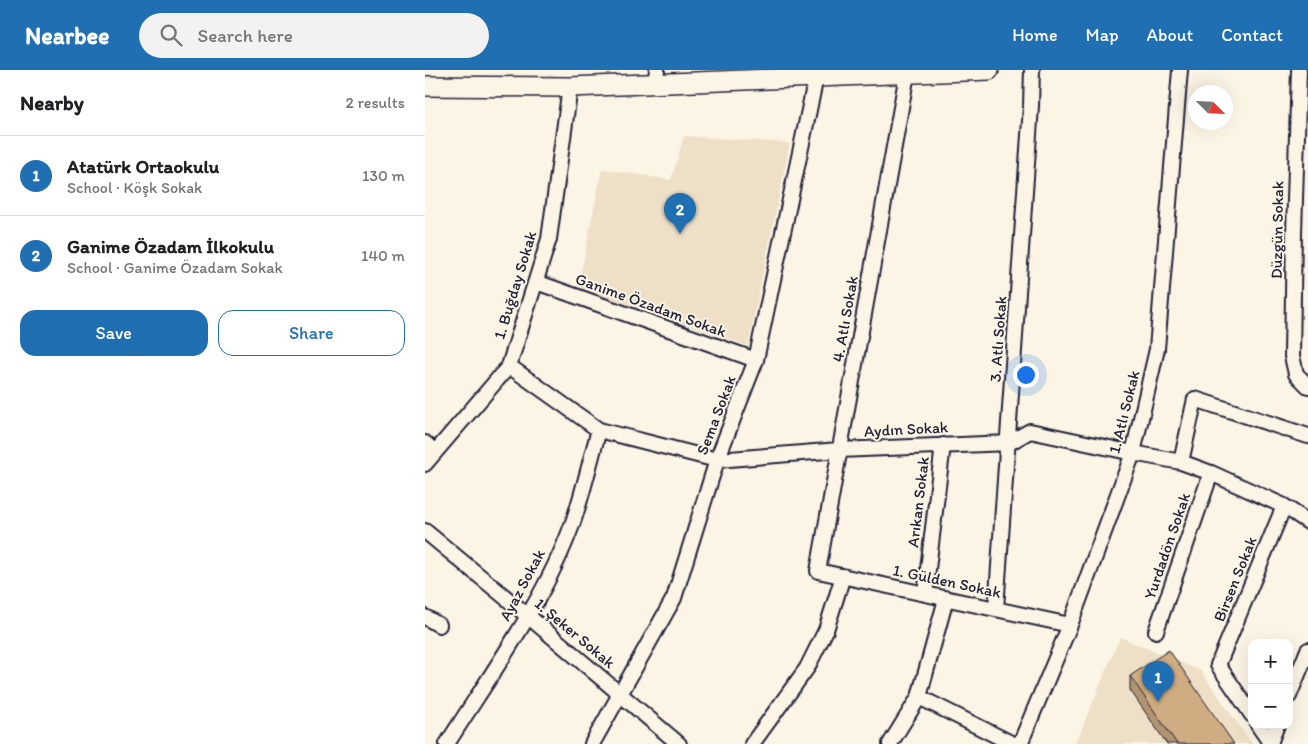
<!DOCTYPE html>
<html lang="en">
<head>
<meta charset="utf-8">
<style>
  :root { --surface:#fff; --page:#f2f2f2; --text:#202124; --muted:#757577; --line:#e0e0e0; --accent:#1f6fb2 }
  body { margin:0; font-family:Itim,sans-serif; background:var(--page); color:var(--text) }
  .controls { position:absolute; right:15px; bottom:15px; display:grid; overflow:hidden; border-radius:10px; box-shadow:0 5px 20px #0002 }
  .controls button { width:45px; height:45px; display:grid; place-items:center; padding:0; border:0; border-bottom:1px solid var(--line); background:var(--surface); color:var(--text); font:25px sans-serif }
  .compass { position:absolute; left:763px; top:15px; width:45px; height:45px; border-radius:50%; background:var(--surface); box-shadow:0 5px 20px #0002; rotate:114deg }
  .you { position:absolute; left:600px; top:304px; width:18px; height:18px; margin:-12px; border:4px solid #fff; border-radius:50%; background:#1a73e8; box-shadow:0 0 0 8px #1a73e833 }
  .badge { display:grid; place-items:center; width:32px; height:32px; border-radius:50%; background:var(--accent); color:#fff; font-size:16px; font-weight:700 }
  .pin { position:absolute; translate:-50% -41px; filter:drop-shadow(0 1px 2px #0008) }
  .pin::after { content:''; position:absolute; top:26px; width:18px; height:15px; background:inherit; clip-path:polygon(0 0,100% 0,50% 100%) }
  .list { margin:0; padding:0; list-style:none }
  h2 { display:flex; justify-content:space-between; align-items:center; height:65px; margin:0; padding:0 20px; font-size:21px }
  h2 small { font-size:16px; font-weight:400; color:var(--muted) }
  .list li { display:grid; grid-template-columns:32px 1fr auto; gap:15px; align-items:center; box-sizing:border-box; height:80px; padding:0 20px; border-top:1px solid var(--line) }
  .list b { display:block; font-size:19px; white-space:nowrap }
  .list p { margin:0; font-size:16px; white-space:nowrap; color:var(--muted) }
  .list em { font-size:16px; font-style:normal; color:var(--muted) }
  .actions { display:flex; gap:10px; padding:15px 20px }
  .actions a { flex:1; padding:11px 0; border:1px solid var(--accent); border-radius:15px; text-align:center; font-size:18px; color:var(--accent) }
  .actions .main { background:var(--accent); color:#fff }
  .icon { flex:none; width:28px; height:28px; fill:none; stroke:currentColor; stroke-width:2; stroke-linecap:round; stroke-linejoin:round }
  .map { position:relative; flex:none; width:883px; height:674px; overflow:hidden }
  header { display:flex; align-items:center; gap:30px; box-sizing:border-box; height:70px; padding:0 25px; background:var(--accent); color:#fff }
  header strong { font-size:24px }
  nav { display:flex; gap:28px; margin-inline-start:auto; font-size:18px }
  .search { width:350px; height:45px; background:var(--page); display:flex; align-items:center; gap:12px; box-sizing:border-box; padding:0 18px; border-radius:28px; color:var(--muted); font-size:19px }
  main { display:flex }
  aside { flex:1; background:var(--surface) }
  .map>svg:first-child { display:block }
</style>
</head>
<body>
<header>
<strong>Nearbee</strong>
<div class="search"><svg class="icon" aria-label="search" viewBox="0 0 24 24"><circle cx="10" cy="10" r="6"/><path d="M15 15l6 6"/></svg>Search here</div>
<nav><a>Home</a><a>Map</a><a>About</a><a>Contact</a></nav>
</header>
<main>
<aside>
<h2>Nearby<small>2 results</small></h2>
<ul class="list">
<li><span class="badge">1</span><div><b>Atatürk Ortaokulu</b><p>School · Köşk Sokak</p></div><em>130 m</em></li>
<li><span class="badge">2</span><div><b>Ganime Özadam İlkokulu</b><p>School · Ganime Özadam Sokak</p></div><em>140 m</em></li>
</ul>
<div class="actions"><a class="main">Save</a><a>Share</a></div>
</aside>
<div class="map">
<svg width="883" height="674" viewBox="0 0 883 674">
  <rect width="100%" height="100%" fill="#fcf5e5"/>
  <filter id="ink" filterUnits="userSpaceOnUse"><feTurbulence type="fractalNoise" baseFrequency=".02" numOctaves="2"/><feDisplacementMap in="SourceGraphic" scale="10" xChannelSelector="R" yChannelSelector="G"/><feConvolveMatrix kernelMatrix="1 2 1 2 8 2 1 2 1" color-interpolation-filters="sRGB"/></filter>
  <g filter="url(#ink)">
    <path fill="#eedfc7" d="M259,66L365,73L323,276L153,217L177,99L246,110Z
      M695,567L776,601L827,674H649L655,663Z"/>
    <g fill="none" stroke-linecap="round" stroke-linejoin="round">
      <defs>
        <path id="street" d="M874,0L869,162L867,286L871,304L883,316
          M482,4L393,501L645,555
          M230,13L232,0
          M111,212L331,290
          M84,296L174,360L292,390L414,380L584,373L605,361L708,383L756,392L786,403L859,436L883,452
          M0,373L10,382
          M756,392L770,329L883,366
          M0,394L84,296L124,169L145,17
          M0,461L103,546L254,674
          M500,524L518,375
          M571,539L606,36L607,0
          M0,547L14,555
          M731,561L786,403
          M864,626L883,580
          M494,627L588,674
          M827,645L793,595L859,436
          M833,655L846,674
          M845,673L852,655
          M22,674C65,605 119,532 147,455C158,424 165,391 174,360
          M167,674L249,528L292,390L331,290L391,7
          M327,674L382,598L401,560L418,506
          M465,674L494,627L521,529
          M595,674L645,555L708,383L732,279L755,0"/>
        <path id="secondary" d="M0,16L145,17L564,0"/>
      </defs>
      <use href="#street" stroke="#22223b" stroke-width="18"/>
      <use href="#secondary" stroke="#22223b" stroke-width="22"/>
      <use href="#street" stroke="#fcf5e5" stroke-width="14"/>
      <use href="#secondary" stroke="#fcf5e5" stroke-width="19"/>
    </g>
    <path fill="#b2946f" stroke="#22223b" d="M705,606L809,674H742L705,620Z"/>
    <path fill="#cfac81" stroke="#22223b" d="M744,580L809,674H752L705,606Z"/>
  </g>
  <g text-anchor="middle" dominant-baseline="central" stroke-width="4" stroke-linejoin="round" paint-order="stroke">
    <g font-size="16" fill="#22223b" stroke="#fcf5e5">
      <text transform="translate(852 160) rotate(-89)">Düzgün Sokak</text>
      <text transform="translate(90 215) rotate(-73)">1. Buğday Sokak</text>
      <text transform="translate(226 235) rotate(20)">Ganime Özadam Sokak</text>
      <text transform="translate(420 249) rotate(-80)">4. Atlı Sokak</text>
      <text transform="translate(573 269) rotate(-86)">3. Atlı Sokak</text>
      <text transform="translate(699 342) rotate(-76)">1. Atlı Sokak</text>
      <text transform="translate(291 345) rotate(-69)">Sema Sokak</text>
      <text transform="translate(481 359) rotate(-3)">Aydın Sokak</text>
      <text transform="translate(493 432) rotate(-83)">Arıkan Sokak</text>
      <text transform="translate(742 476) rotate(-71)">Yurdadön Sokak</text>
      <text transform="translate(810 509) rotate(-68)">Birsen Sokak</text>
      <text transform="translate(522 511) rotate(12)">1. Gülden Sokak</text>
      <text transform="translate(97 515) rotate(-62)">Ayaz Sokak</text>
      <text transform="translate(150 563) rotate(40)">1. Şeker Sokak</text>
    </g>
  </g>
</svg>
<div class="controls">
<button>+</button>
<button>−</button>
</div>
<svg class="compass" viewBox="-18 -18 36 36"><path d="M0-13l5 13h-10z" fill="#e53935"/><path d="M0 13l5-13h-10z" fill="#757577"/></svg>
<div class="you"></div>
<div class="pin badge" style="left:733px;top:632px">1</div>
<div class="pin badge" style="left:255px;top:164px">2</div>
</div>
</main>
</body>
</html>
